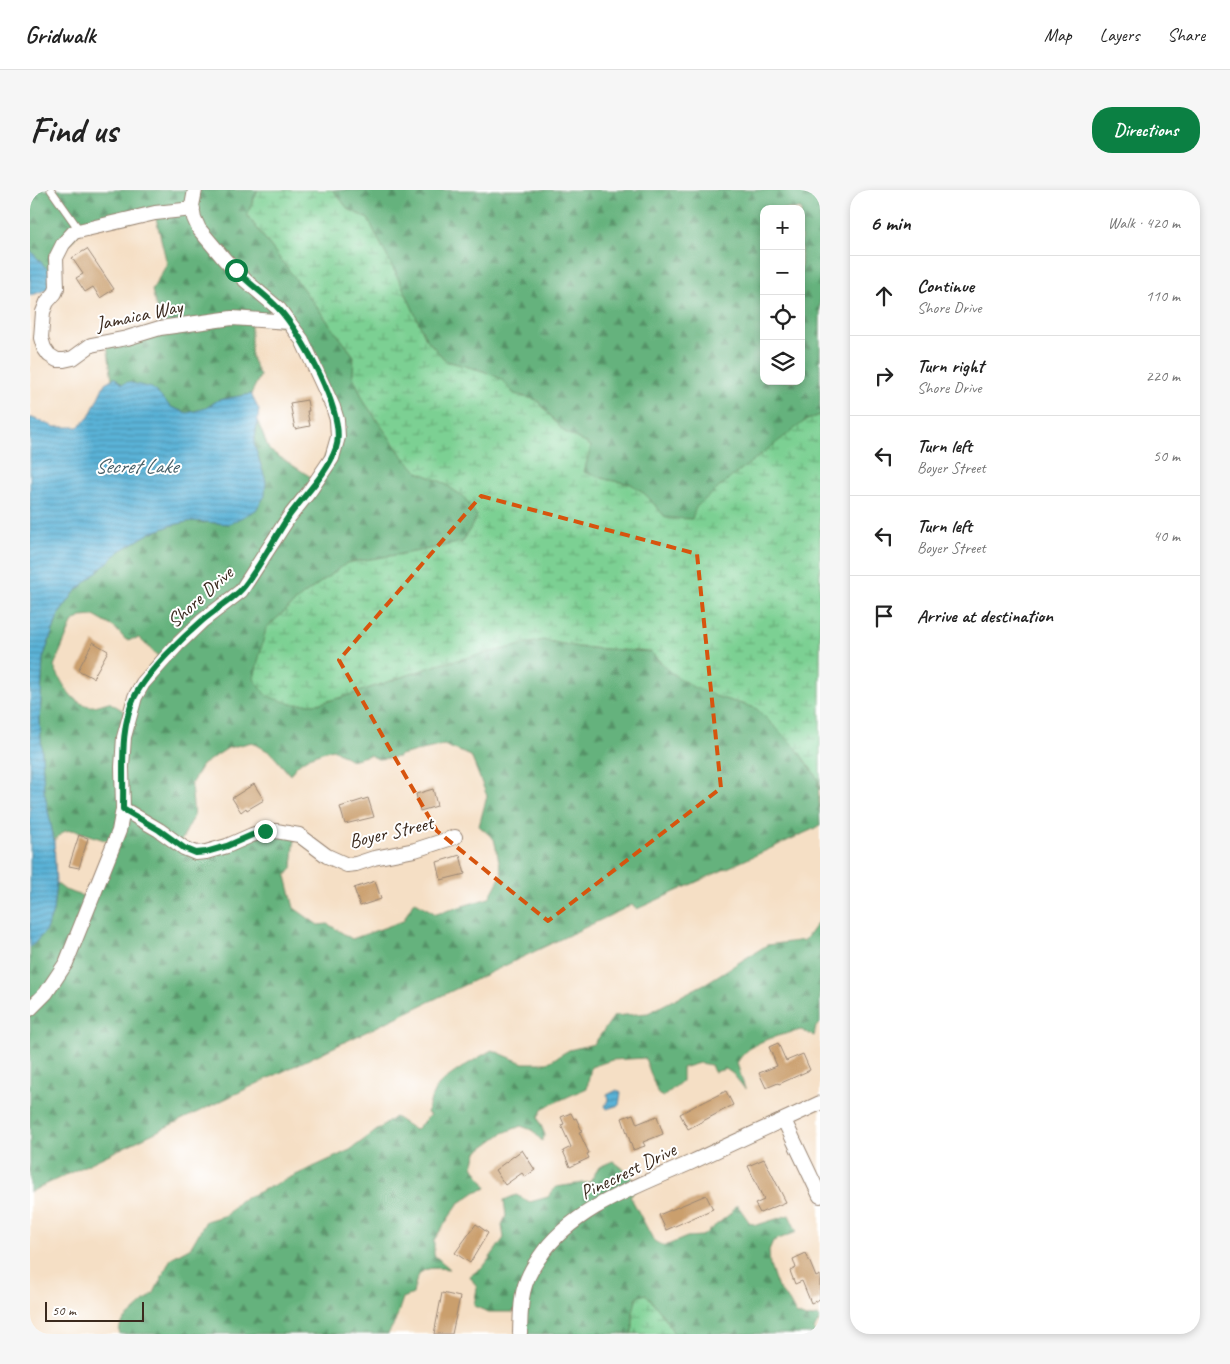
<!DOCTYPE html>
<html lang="en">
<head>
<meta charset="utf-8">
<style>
  :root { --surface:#fff; --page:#f6f6f6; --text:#222; --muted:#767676; --line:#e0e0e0; --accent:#0b8043 }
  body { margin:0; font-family:Caveat,sans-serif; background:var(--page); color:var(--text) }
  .controls { position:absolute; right:15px; top:15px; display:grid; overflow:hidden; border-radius:10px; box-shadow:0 2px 8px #0003 }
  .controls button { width:45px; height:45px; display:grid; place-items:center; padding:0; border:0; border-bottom:1px solid var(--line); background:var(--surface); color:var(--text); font:25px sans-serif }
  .scale { position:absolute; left:15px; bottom:12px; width:99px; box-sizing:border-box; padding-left:5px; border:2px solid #3b2a1e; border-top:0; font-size:14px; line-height:18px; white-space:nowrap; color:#3b2a1e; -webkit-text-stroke:4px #fff; paint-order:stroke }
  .stop { position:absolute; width:15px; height:15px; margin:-11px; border:4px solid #0b8043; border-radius:50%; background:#fff }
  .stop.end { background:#0b8043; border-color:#fff; box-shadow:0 1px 5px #0008 }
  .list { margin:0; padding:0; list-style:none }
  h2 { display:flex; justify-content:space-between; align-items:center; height:65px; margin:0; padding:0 20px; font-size:21px }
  h2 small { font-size:16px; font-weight:400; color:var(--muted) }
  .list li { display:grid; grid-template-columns:32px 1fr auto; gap:15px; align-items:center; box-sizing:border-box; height:80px; padding:0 20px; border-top:1px solid var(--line) }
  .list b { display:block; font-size:19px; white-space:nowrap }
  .list p { margin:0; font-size:16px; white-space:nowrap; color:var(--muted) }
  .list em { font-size:16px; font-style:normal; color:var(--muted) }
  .icon { flex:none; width:28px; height:28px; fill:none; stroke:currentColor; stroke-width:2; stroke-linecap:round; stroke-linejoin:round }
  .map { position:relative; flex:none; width:790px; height:1144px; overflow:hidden; border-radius:20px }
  header { display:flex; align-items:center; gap:30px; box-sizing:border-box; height:70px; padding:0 25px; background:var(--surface); border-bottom:1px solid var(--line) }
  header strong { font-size:24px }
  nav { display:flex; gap:28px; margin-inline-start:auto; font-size:18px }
  .intro { display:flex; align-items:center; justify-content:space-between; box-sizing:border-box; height:120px; padding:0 30px }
  h1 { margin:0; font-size:35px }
  .button { padding:12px 22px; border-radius:20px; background:var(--accent); color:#fff; font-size:18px; font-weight:700 }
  main { display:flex; gap:30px; padding:0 30px }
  aside { flex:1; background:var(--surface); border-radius:20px; box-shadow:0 2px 8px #0003 }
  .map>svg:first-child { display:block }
</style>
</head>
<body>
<header>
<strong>Gridwalk</strong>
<nav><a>Map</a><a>Layers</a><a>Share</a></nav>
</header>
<div class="intro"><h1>Find us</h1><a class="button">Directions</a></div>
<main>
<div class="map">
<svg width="790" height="1144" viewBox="0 0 790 1144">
  <defs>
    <pattern id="forest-firs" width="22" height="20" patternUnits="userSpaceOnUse" patternTransform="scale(1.25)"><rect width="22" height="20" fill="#65b27d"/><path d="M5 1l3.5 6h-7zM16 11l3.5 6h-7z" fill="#549166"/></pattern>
    <pattern id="wetland-marsh" width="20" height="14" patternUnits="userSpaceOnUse" patternTransform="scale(1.25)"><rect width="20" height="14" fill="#7cd093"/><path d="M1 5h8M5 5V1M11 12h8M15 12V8" fill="none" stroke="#67a977"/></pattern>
    <pattern id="water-rules" width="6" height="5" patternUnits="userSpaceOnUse" patternTransform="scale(1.25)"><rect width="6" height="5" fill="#5ab2d7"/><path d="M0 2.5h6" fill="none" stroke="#4c91ae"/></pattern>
  </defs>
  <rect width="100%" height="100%" fill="#fff"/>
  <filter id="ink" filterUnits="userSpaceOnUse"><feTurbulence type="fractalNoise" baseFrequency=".02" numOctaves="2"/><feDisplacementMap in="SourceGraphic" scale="10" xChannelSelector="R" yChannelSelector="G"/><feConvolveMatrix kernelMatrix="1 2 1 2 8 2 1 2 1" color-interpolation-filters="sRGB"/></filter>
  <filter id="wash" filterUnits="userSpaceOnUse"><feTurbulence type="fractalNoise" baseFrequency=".0096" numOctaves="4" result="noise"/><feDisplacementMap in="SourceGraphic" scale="20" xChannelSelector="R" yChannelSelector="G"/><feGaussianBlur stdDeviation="1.12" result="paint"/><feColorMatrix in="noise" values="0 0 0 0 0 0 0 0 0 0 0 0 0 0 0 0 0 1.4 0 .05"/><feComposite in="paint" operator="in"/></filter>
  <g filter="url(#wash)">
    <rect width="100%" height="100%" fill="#f5dfc5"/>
    <path fill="url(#forest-firs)" stroke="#506e4e" fill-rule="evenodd" d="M0,0H228L217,25L324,166L323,186L335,213L371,264L388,282L412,292L434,307L447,326L433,352L390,361L317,373L272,406L236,438L287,514L319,505L410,474L513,450L549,457L621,462L640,482L688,507L726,518L767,559L788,589L790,636L607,719L602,715L0,1002V758L15,742L23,722L26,693L35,700L59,708L81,652L43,640L35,641L24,650L14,600L10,530L13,468L29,424L45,402L90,361L120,343L143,335L162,331L199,334L236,291L224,254L228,232L239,260L284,289L307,242L264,137L221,131V166L230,186L221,204L188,210L176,218L157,223L141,217L122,198L92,194L85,187L82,189L77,154L130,135L122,100L137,74L126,28L52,39L18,81L0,60ZM64,426L85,438L96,450L109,448L131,469L97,523L79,512C74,513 65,517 60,516C41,514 31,491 24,476L42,433L51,427ZM222,552L241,563L260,585C270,568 285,564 303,559L321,570L340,565L348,569L369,567L370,565L414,555L441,566L457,606L449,636L464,649L472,684L459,708L406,724L384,711L373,731L322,749L298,734L288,735L264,718L256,686L262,678L265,645L233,640L160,661L150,653L164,626L161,594L172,575L198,558Z
      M303,0H790V225L775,231L662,329L636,328L616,305L601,294L578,290L554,282L561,256L533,241L507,210L484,204L471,189L453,181L416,171L396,149L376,104L338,29L318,19ZM734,19H771V191H734Z
      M790,729V833L786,837L784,846L771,840C748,846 720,850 707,873L715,899L703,884L696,879L684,882L681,875L669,873L652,878V891L633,907L628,904L615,868L582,870L561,877L557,898L513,918L508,928L515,945L512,951L502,940L491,936L473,943L447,962L443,976L457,998L447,1001L428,1014L404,1050V1065L420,1079C394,1077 388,1077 383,1104L373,1108L365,1132L358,1144H90L89,1141L91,1133L124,1103L141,1068L161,1057L176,1031L196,1025L209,1011L320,960L365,927L385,940L400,925L397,923C399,916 401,907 405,900C412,888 449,867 462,860L493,873H517L539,860L564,854L584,826L618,823L676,793L737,755L775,750Z
      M583,971L599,983L607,999L600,1006L624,1051L635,1056L657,1047L672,1046L700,1024L705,1016H708L720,1033L727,1035L759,1025L767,1042L743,1051L739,1060L740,1076L748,1098L759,1111L766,1124L776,1128L788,1126L790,1129L784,1140L786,1144H644L635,1128L603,1122V1138L601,1144H496L492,1122H458L444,1116L447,1098L440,1086L454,1076L474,1048L472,1035L476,1026L474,1010L486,1005L500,1012L518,1007L526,997L560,992L569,977Z"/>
    <path fill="url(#wetland-marsh)" stroke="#5c7d58" d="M228,0H303L318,19L338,29L376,104L396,149L416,171L453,181L471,189L484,204L507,210L533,241L561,256L554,282L578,290L601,294L616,305L636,328L662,329L666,317L704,285L775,231L790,225V600L788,589L767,559L726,518L688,507L663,497L640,482L621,462L549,457L513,450L410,474L319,505L287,514H262L237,506L224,489L236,438L272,406L317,373L390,361L433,352L447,326L434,307L412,292L388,282L371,264L335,213L323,186L324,166L217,25Z
      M616,1104L635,1128L644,1144H601L603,1138V1122L607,1107Z"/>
    <path fill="url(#water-rules)" stroke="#4a6e7a" d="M0,60L19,81L22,91L18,99L0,106Z
      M85,187L92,194L98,192L122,198L141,217L157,223L176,218L188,210L221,204L229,220L224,254L236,291L235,306L226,320L199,334L162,331L143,335L120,343L90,361L45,402L29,424L13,468L10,530L14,600L24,650L26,693L23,722L15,742L0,758V227L25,237H48L59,227L75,193Z
      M587,900L591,903L589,915L577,919L575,916L578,910L577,905Z"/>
    <g id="blocks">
      <path fill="#ca9f6d" d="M57,59L84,99L70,108L63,97L55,102L46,88L53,84L42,68Z
        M277,210L279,221H277L280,236L265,239L260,213Z
        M63,452L78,461L63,488L48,480Z
        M224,594L234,610L217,620L216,618L211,622L202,608Z
        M403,599L407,616L390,621L386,604Z
        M338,608L344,627L315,634L310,617Z
        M49,645L58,648L49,678L39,676Z
        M430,665L435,684L411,690L407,672Z
        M345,691L351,709L330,716L324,698Z
        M748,853L756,871L773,864L780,880L749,894L748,893L736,898L729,883L747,876L739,857Z
        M696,901L703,915L658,939L650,924L672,912V913Z
        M541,923L544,929L546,928L552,941L549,942L559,963L557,964L559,968L540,977L533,961L541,957L531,935L534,934L531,927Z
        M603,924L607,934L627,926L633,944L613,952L615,956L603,960L592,928Z
        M492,960L505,980L495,987L492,983L475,995L465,980Z
        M734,969L756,1012L730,1023L725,1014L734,1010L718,976Z
        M676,1005L683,1019L636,1040L629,1025Z
        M446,1034L458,1043L440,1073L425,1063Z
        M776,1063L786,1087L790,1085V1109L781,1113L772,1091L765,1094L760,1081L766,1078L763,1069Z
        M412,1103L430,1107L422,1144H404Z"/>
    </g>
  </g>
  <g filter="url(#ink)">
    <use href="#blocks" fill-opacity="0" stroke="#988472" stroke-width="1"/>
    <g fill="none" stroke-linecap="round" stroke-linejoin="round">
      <defs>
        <path id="lane" d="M21,0L50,41"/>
        <path id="street" d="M163,19L125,23L44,42L33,54L26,68L27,98L25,103L17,112L13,122L11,148L14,158L19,165L27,170H34L43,168L61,155L97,148L130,138L202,128L259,132
          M93,619L129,640L154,658L166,663L176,662L197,656L222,645L235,641H246L269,645L297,666L317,675L326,674L344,668L385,660L425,647
          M0,819L16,803L36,773L89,641L93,619L92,577L94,547L105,507L113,493L147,455L172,431L211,401L259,327L279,302L302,268L308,247L307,230L303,217L272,150L249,119L216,91L195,70L169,39L164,28L162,16L165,0
          M754,930L790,1006
          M490,1143C491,1112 490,1095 509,1068C543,1017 609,996 662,972C704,952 747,933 790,913"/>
      </defs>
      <use href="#lane" stroke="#988472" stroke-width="9"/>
      <use href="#street" stroke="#988472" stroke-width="16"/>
      <use href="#lane" stroke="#fff" stroke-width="7"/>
      <use href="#street" stroke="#fff" stroke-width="14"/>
    </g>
  </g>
  <g fill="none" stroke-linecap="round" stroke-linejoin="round" filter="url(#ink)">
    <path stroke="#0b8043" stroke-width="6" d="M206,80C219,94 235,104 248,118C271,142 317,225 306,258C297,284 275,304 259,326C247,344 237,363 225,381C220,388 216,396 209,402C198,412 185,420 173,430C152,448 118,481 105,506C89,539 94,578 93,614V619L129,640L154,658L166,663L176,662L197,656L222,645L235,641"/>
  </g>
  <path fill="none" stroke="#d7540e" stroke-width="4" stroke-dasharray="10 6" stroke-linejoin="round" d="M451,306L667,364L691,598L518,731L407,641L309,470Z"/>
  <g text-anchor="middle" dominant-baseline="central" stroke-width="4" stroke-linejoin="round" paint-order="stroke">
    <g font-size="20" fill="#3b2a1e" stroke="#fff">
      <text transform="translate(109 125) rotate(-12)">Jamaica Way</text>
      <text transform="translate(170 407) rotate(-42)">Shore Drive</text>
      <text transform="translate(361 642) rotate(-13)">Boyer Street</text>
      <text transform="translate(598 981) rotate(-26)">Pinecrest Drive</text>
    </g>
    <g font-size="21" font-style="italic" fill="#476068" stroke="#fff">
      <text x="106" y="276">Secret Lake</text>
    </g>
  </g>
</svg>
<div class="controls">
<button>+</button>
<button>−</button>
<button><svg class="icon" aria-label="locate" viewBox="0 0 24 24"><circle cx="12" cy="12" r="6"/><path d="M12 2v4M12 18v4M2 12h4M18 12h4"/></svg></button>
<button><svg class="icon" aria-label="layers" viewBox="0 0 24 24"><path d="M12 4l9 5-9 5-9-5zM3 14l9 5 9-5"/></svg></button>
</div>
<div class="scale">50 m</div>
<div class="stop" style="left:206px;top:80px"></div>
<div class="stop end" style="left:235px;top:641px"></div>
</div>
<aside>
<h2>6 min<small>Walk · 420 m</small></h2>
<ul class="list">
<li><svg class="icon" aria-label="ahead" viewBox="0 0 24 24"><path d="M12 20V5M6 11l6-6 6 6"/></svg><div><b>Continue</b><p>Shore Drive</p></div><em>110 m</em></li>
<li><svg class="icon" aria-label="right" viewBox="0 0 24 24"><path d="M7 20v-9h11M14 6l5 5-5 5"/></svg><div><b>Turn right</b><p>Shore Drive</p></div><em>220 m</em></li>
<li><svg class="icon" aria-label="left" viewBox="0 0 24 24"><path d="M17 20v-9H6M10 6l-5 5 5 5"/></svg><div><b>Turn left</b><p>Boyer Street</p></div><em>50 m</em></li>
<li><svg class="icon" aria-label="left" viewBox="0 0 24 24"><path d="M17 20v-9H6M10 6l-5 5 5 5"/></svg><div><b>Turn left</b><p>Boyer Street</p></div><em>40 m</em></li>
<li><svg class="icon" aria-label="arrive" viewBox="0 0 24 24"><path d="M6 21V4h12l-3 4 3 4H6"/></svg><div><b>Arrive at destination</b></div></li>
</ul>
</aside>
</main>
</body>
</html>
